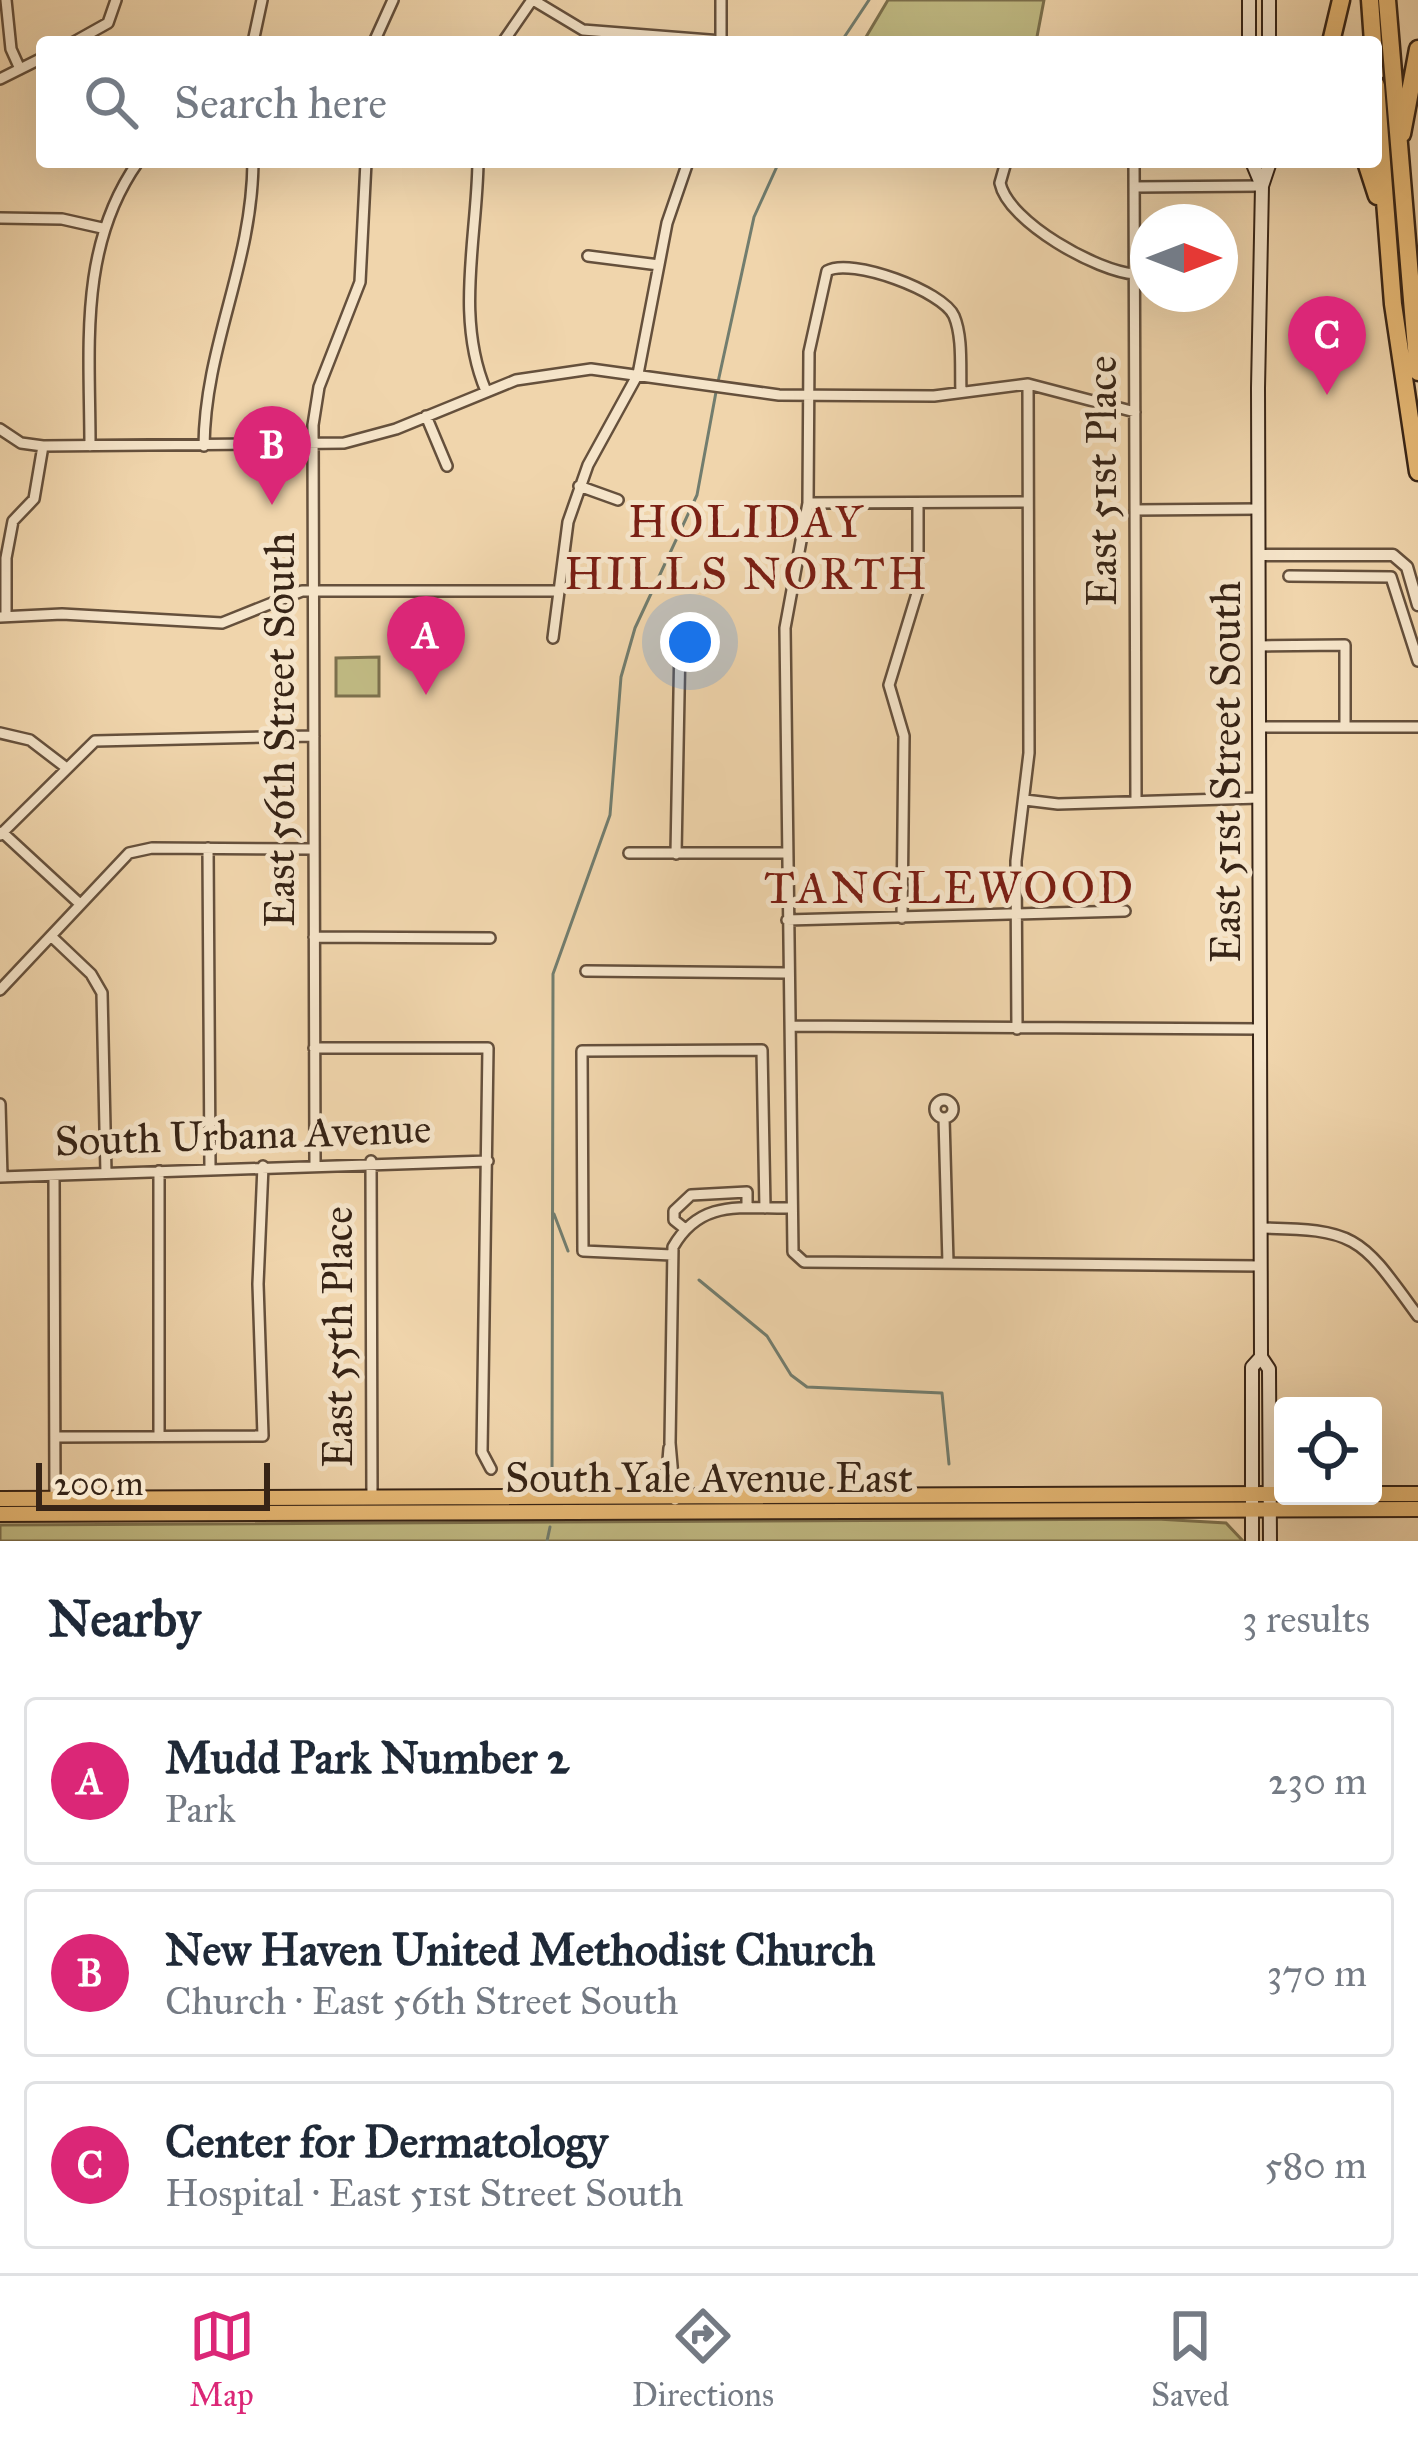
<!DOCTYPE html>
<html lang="en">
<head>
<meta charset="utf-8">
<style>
  :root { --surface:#fff; --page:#f6f6f7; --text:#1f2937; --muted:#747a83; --line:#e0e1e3; --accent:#db2777 }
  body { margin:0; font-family:"IM FELL Great Primer",serif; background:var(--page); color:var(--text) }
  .controls { position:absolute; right:36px; bottom:36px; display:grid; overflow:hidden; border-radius:12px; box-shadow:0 12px 48px #0002 }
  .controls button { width:108px; height:108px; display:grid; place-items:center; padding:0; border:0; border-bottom:3px solid var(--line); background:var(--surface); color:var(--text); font:60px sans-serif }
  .compass { position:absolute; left:1130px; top:204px; width:108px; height:108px; border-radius:50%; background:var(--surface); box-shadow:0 12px 48px #0002; rotate:90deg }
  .scale { position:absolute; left:36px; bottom:30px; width:234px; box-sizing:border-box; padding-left:12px; border:6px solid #372416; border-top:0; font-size:33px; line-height:42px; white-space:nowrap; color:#372416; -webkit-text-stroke:9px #f5e4c9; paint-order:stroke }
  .you { position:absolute; left:690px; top:642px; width:42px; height:42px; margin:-30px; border:9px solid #fff; border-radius:50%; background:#1a73e8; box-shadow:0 0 0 18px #1a73e833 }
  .badge { display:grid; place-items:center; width:78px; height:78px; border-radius:50%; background:var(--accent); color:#fff; font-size:39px; font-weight:700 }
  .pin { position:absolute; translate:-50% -99px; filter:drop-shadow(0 3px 6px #0008) }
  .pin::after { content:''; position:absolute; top:63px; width:42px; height:36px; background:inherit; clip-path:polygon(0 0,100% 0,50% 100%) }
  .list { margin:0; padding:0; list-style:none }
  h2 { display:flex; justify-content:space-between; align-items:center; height:156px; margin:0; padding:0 48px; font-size:51px }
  h2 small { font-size:39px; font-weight:400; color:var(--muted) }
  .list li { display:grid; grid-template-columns:78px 1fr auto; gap:36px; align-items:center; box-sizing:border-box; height:168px; margin:0 24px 24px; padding:0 24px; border:3px solid var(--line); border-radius:12px }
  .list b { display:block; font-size:45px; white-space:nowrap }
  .list p { margin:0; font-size:39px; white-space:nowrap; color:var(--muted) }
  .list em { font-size:39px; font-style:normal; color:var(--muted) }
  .icon { flex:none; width:66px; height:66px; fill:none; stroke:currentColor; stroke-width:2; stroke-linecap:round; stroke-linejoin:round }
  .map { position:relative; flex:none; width:1418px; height:1541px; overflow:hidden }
  .search { position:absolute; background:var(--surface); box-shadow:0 12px 48px #0002; left:36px; right:36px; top:36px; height:132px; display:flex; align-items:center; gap:30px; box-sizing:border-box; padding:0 42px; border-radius:12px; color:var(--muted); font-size:45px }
  .sheet { height:732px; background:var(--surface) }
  nav { display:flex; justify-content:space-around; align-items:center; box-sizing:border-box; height:168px; border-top:3px solid var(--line); background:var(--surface); font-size:33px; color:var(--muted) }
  nav a { display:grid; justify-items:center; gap:6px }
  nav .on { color:var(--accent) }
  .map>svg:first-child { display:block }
</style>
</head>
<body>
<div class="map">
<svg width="1418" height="1541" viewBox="0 0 1418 1541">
  <rect width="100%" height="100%" fill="#f0d5ac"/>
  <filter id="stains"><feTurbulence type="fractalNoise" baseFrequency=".00167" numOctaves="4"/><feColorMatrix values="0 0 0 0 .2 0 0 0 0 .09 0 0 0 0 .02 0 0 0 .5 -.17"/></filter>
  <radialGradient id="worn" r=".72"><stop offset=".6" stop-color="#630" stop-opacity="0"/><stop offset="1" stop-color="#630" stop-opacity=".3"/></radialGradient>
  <path fill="#c1bb84" stroke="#7c704d" stroke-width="3" d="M888,0H1044L1036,42H863Z
    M379,657V696H336V658Z
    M1157,1519L1226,1523L1243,1541H0V1525Z"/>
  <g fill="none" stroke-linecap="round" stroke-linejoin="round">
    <path stroke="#727d6e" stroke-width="3" d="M841,42L869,0
      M718,382L754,217L779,162
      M554,1214L568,1251
      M699,1280L767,1336L791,1375L807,1387L942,1393L949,1464
      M552,1483L553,974L610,815L621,677L635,628L697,495L716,392
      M547,1541L550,1527"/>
    <defs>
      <path id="minor" d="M6,0L11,49L20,69
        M533,0L583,30L722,41
        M721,0V42
        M74,42L108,23L116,0
        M253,42L262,0
        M374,42L393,0
        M503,42L532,0
        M0,79L42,58
        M478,162C477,238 455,318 486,391
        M1006,162L1000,183C1008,222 1098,272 1135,274
        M1134,162L1136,800
        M1134,187L1262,186
        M0,218L62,219L102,228
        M588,256L659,265
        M961,392C960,369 963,337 954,316C943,291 851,257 827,271L809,352L808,503L785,628L793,1252L804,1262L1261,1266
        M426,416L447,466
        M0,429L21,443L43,446L344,443L396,429L516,380L591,369L779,395L934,396L1028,384L1135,412
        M90,446C90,347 78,247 138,162
        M204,446C205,345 252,266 253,162
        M579,486L618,500
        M808,503L1027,502
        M1135,510L1259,509
        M1289,576L1391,577L1418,661
        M6,616V558L13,521L34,499L43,446
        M0,617L62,614L222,623L302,591H556
        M553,638L568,522L588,465L638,374L667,223L688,162
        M1259,646L1345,645V727
        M1259,727H1418
        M0,733L30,740L64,766
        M1025,800L1058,804L1259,798
        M2,832L80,904
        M0,835L95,741L314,736
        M208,848L210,1168
        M629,853H787
        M676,854L680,641
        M902,918L904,736L889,685L918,590V503
        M787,920L1125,911
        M51,936L91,974L102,993L106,1173
        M314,937L490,938
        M586,971L787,973
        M0,990L129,853L152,848L314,849
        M791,1026L1260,1029
        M1017,1029L1016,861L1029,753L1028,384
        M314,1048H488L482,1452L491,1469
        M935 1109a9 9 0 1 1 18 0a9 9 0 1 1-18 0Z
        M0,1104L2,1177
        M944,1118L948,1263
        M371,1161L372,1498
        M315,1163L313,425L319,387L360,282L366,162
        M159,1171V1436
        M54,1176L55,1499
        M0,1177L488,1161
        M684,1228L674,1220V1211L691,1195L747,1192V1207
        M1260,1228C1359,1229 1361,1238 1418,1316
        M672,1255L583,1251L582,1051L762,1050L765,1208
        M55,1437L263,1436L258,1284L263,1166
        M665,1497L669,1448
        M675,1500L670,1443L673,1247C701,1198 742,1209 792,1208"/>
      <path id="tertiary" d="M1259,555H1393L1407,567L1418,605"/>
      <path id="secondary" d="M1269,0V42
        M1249,42V0
        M1252,162L1262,186
        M1270,162L1262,186L1258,388L1261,1357L1269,1369L1270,1541
        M1252,1541V1367L1261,1357"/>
      <path id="primary" d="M1373,1494H1418
        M0,1499L1283,1494
        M0,1514L1418,1509"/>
      <path id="motorway" d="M1370,0L1373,42
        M1387,0L1418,372
        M1331,42L1341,0
        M1376,85L1393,304L1418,472
        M1402,134L1418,49
        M1366,162L1377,196"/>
    </defs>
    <use href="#minor" stroke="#65503c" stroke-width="14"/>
    <use href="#tertiary" stroke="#65503c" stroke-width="15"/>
    <use href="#secondary" stroke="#372416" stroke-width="16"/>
    <use href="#primary" stroke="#372416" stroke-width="18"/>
    <use href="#motorway" stroke="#372416" stroke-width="21"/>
    <use href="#minor" stroke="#f5e4c9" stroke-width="9"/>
    <use href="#tertiary" stroke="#f5e4c9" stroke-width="10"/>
    <use href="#secondary" stroke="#f5e4c9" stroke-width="12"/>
    <use href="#primary" stroke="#e8ba76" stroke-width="14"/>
    <use href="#motorway" stroke="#e8ba76" stroke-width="16"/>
  </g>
  <g text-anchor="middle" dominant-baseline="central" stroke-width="10" stroke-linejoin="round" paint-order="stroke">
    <g font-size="42" fill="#372416" stroke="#f5e4c9">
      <text transform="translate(1102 481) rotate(-90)">East 51st Place</text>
      <text transform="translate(280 730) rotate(-90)">East 56th Street South</text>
      <text transform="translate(1226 772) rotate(-90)">East 51st Street South</text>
      <text transform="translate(243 1135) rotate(-2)">South Urbana Avenue</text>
      <text transform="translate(338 1337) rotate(-90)">East 55th Place</text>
      <text x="709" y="1478">South Yale Avenue East</text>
    </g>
    <g font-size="45" letter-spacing="3" fill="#7a1f14" stroke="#f5e4c9">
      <text x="747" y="521">HOLIDAY<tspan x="747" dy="52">HILLS NORTH</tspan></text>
      <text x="950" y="887">TANGLEWOOD</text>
    </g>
  </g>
  <rect width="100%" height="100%" filter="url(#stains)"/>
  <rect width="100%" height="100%" fill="url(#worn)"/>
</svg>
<div class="controls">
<button><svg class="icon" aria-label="locate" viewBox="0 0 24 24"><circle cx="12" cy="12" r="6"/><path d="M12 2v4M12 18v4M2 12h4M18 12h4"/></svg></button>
</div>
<svg class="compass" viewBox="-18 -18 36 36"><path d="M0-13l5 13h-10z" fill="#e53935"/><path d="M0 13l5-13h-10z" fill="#747a83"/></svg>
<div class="scale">200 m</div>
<div class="you"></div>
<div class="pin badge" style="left:426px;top:695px">A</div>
<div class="pin badge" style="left:272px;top:505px">B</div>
<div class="pin badge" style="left:1327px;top:395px">C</div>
<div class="search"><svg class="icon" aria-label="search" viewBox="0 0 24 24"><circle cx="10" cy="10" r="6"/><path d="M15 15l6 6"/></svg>Search here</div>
</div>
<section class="sheet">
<h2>Nearby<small>3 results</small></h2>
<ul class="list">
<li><span class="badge">A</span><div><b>Mudd Park Number 2</b><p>Park</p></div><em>230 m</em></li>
<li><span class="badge">B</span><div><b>New Haven United Methodist Church</b><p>Church · East 56th Street South</p></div><em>370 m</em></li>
<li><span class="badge">C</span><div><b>Center for Dermatology</b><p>Hospital · East 51st Street South</p></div><em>580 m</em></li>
</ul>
</section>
<nav>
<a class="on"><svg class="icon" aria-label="map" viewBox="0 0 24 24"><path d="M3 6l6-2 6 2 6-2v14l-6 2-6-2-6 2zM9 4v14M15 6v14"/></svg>Map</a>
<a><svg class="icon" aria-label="directions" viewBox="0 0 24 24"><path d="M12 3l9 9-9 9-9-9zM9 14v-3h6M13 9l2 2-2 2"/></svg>Directions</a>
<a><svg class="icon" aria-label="saved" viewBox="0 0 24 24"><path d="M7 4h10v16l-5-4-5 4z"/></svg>Saved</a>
</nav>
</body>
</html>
